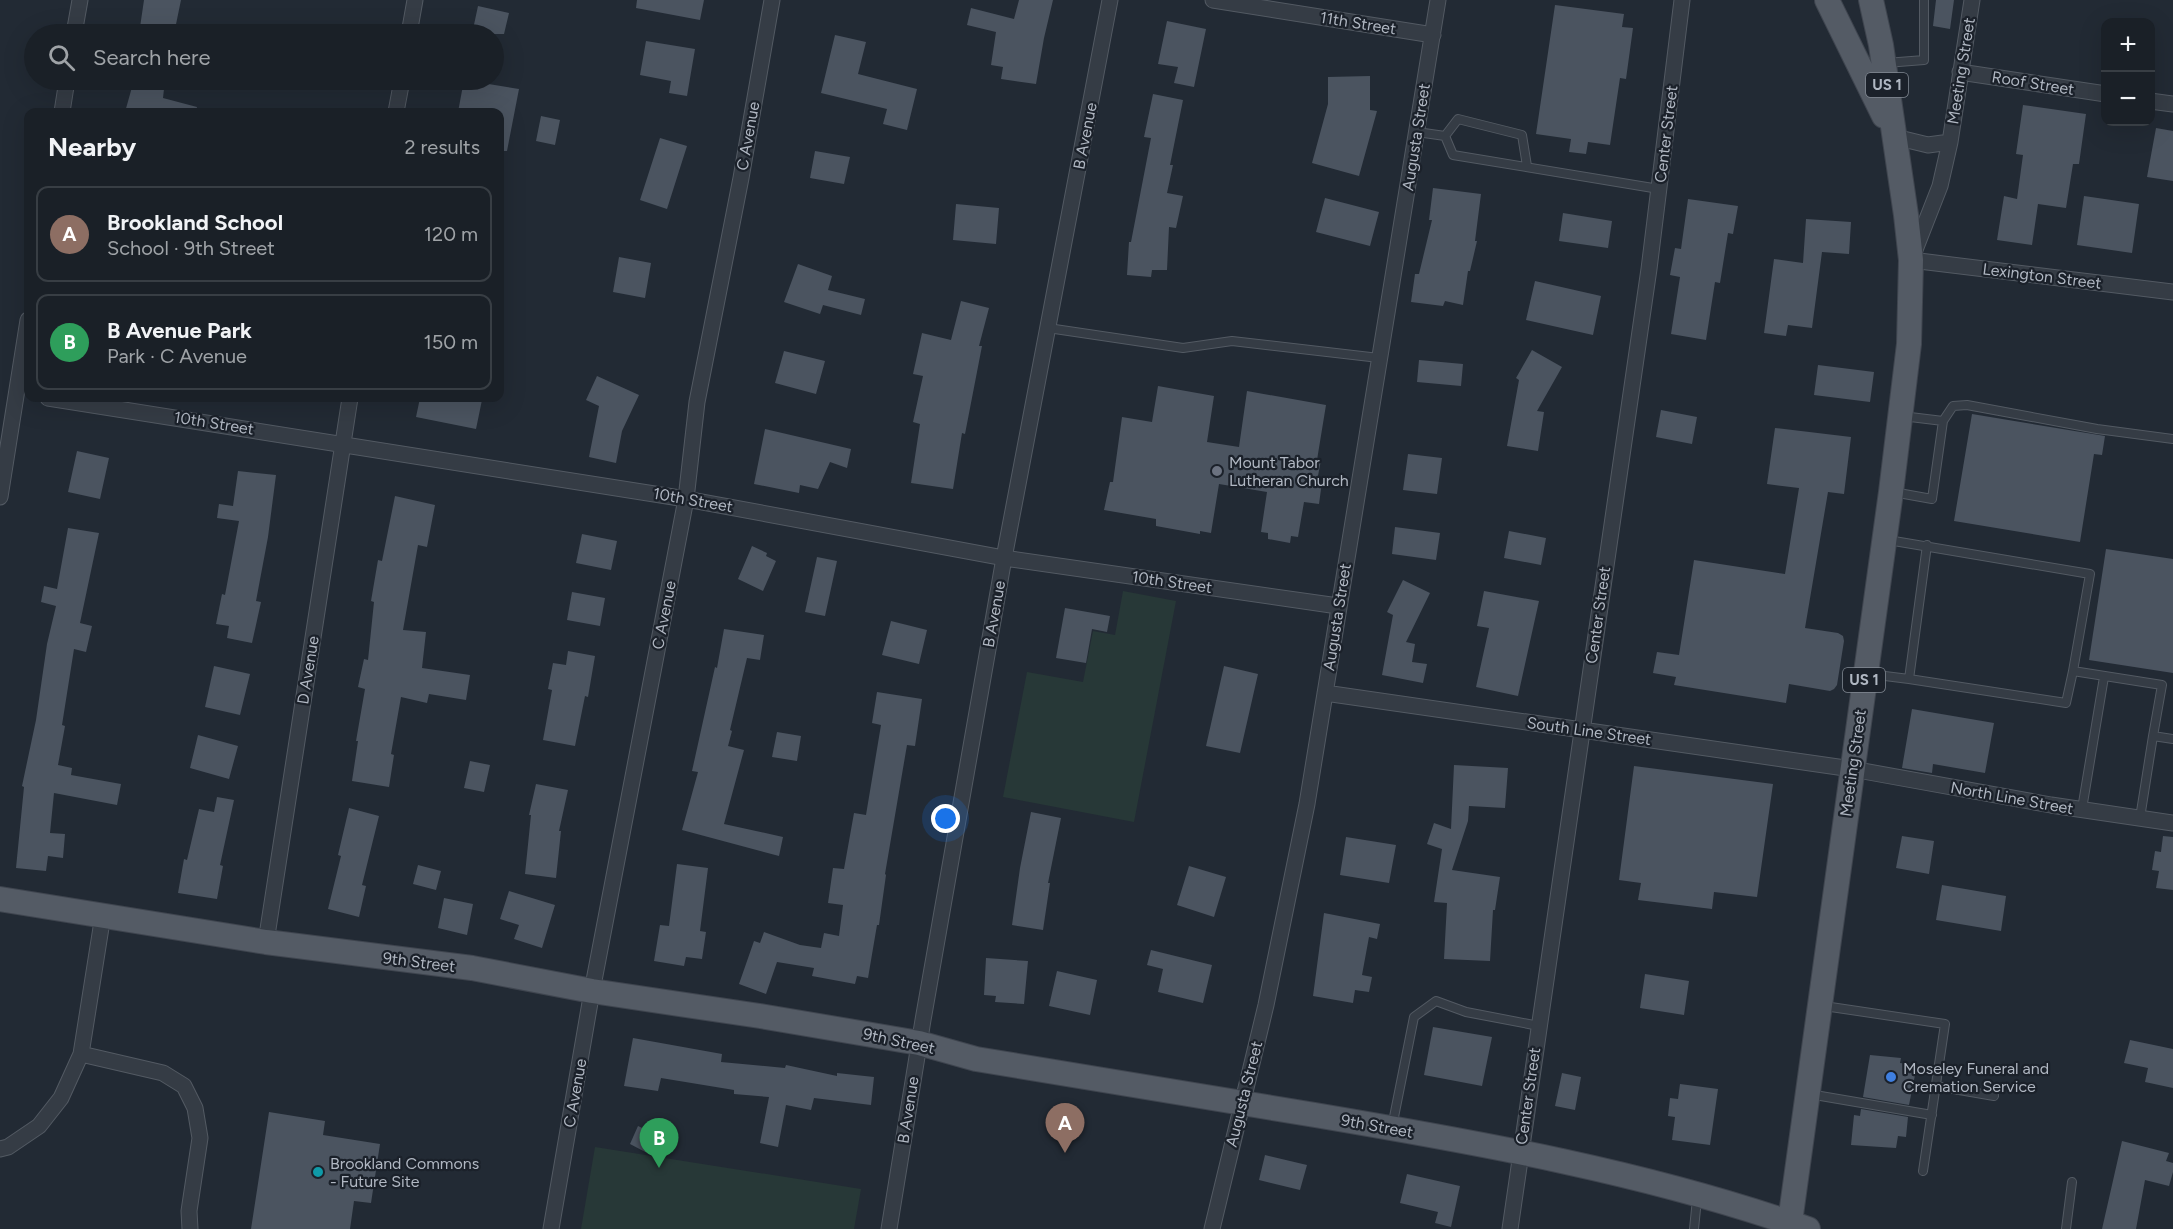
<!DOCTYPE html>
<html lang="en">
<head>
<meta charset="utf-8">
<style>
  :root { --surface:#1a2027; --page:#272d33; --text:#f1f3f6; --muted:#9fa3a7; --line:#383e44; --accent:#d93025 }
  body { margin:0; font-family:Figtree,sans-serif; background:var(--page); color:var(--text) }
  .controls { position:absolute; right:18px; top:18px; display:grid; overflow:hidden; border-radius:12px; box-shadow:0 6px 24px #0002 }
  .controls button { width:54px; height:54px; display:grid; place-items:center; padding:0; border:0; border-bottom:2px solid var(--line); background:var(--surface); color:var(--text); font:30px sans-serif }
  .you { position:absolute; left:946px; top:819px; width:21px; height:21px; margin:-15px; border:4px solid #fff; border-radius:50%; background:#1a73e8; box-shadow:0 0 0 9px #1a73e833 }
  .badge { display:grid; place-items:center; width:39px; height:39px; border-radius:50%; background:var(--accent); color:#fff; font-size:20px; font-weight:700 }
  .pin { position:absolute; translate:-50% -50px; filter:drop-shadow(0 2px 3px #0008) }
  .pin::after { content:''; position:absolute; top:32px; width:21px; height:18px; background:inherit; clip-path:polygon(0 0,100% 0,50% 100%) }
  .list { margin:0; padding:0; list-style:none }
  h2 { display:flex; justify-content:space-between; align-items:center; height:78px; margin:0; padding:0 24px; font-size:26px }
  h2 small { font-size:20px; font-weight:400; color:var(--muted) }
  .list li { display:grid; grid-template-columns:39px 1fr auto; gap:18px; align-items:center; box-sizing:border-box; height:96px; margin:0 12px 12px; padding:0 12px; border:2px solid var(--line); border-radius:12px }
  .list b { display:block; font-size:22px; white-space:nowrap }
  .list p { margin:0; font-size:20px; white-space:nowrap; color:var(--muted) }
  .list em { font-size:20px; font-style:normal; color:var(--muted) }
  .icon { flex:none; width:33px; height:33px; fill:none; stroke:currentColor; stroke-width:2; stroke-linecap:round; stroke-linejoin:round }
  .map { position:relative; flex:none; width:2173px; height:1229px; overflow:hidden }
  .search { position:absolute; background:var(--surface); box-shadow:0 6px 24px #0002; left:24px; top:24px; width:480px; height:66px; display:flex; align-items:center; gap:15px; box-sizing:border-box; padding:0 21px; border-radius:33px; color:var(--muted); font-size:22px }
  .panel { position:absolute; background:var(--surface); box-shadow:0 6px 24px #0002; left:24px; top:108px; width:480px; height:294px; border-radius:12px }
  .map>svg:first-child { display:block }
</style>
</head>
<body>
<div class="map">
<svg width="2173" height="1229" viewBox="0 0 2173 1229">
  <rect width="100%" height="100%" fill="#222a34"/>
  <path fill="#273837" d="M1123,591L1176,601L1134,822L1003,797L1027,672L1083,682L1093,631L1115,635Z
    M595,1147L861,1189L854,1229H581Z"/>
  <path fill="#4b5460" d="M144,0H181L174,34H139Z
    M637,0H704L700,20L636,8Z
    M1019,0H1053L1044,38L1036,84L1001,79L1003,67L991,65L996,32L967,25L971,8L1014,19Z
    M1936,0H1954L1950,29L1933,26Z
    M1555,5L1624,14L1622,27L1633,28L1626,79L1620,78L1610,145L1588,142L1586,154L1569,152L1571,139L1536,134Z
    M478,6L509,13L504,34H472Z
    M1167,21L1206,29L1194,87L1174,83L1178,67L1158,64Z
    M835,35L866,42L858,74L917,89L907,130L883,124L887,109L821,93Z
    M646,41L695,49L687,96L669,93L671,81L640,75Z
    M1370,76V110L1377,111L1359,176L1312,163L1328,104V77Z
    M134,80H165L163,98L197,107L196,112H125Z
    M464,80L519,89L507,151H500V112H458Z
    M1153,94L1183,100L1170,165H1173L1167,193L1183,196L1176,228L1169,227L1167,270H1152L1151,277L1127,275L1129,242H1131L1151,138L1144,137Z
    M2023,105L2086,114L2079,164H2073L2066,208L2038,204L2032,245L1997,240L2004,196L2017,199L2023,155L2016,154Z
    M541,116L560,120L555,145L536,141Z
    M2156,128L2173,131V181L2147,177Z
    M660,138L687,146L667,209L640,200Z
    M815,151L850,157L844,184L810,178Z
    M1433,188L1481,194L1475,241H1477L1470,271H1468L1463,305L1445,301L1443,306L1411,302L1415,274H1419L1432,220H1429Z
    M2084,196L2139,204L2132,253L2077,245Z
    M1325,198L1379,212L1370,246L1316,232Z
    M1688,199L1738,206L1733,234L1728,233L1720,283L1715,282L1706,340L1671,334L1680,277L1670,275L1675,248L1681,249Z
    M956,204L999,208L996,244L953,240Z
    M1563,213L1612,221L1608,248L1559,241Z
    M1806,219L1851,222L1849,254L1822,252L1812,328L1788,325L1786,336L1764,333L1774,259L1803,263Z
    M619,257L651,263L645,298L613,292Z
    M798,264L832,276L828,290L865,299L861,315L823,305L820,314L784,302Z
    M1535,281L1601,296L1593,335L1526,320Z
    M961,301L989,308L979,346H982L965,434L962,433L953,489L911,483L920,424L913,422L923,376L913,374L922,333L951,340Z
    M1532,350L1562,367L1537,411L1544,412L1538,451L1507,446L1519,380L1516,378Z
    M784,351L825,361L816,394L775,383Z
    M1419,360L1463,364L1461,386L1417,382Z
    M1818,365L1874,372L1870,402L1814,395Z
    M597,376L639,395L622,431L616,463L589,457L599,406L586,400Z
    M1158,386L1214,396L1207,442L1239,447L1247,391L1326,405L1317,460H1321L1317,481L1322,482L1319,504L1304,502L1298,537L1291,536L1290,543L1268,539V533L1261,532L1267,492L1219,484L1211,533L1200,531V534L1156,526V519L1104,510L1110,482H1113L1122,417L1152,422Z
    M420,398H472L482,400L476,429L416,417Z
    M1661,410L1697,417L1692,444L1656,437Z
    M1972,414L2105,436L2102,455L2094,454L2080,542L1954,521Z
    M1775,428L1851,437L1844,494L1828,492L1805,628L1838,633L1843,636L1844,641L1837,685L1834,689L1830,691L1789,684L1786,703L1674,685L1676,677L1653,673L1657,652L1679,655L1694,560L1785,574L1799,488L1767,484Z
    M765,429L851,449L847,468L830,462L818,489L800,485L799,493L754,484Z
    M77,451L109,458L100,499L68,492Z
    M1408,454L1442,458L1437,494L1403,490Z
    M238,471L276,475L268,537L256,601L261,602L252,643L227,638L229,626L216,624L222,594L225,595L239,521L217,518L219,504L233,506Z
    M395,496L435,505L427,547L418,545L403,630L426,632L422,668L470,675L466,700L429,694L427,703L401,697L391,754L394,755L389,787L352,781L358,741H356L365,689L358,687L364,659L368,660L374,602L371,601L378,560L382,561Z
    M1395,527L1440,533L1436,560L1392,554Z
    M68,528L99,533L80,623L92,626L86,652L74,649L62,725L65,726L58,765L72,768L71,775L121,784L117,805L54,793L50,833L65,834L63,858L48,856L46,871L16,868L24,787L22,786L36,720L47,644L56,606L41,602L44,586L57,589Z
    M1509,531L1546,538L1541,565L1504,558Z
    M582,534L617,541L611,570L576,563Z
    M752,546L767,553L766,556L776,561L763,591L738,579Z
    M2106,549L2173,559V673L2089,660Z
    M817,557L837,561L825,616L805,612Z
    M1403,580L1430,593L1406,642L1415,644L1412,662L1427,664L1423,683L1382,675L1393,615L1387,612Z
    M1484,591L1539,601L1518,696L1476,687L1489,628L1477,626Z
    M572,592L605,598L600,626L567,620Z
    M1065,608L1110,616L1107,632L1092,629L1086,663L1056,658Z
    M891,621L927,630L919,664L882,655Z
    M724,629L764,635L760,660L747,658L730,730L732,731L728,746L744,750L724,824L783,837L779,856L682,830L698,772L692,771L715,667L717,668Z
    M568,651L595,656L588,697L585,696L575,746L543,740L552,690L548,689L553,663L566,665Z
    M214,666L250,674L240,715L205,707Z
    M1224,666L1258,674L1240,753L1206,746Z
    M877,692L922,699L915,746L907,745L885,874L886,875L879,925H877L868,978L857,976L855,984L812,976L814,968L777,962L766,994L739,984L754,941L760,943L764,932L800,945L821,948L824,933L839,936L843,905L828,903L833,868L844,869L854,813L866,815L881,725L872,723Z
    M1912,709L1994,723L1985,773L1933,764L1932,773L1902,768Z
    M777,732L801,736L797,761L772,757Z
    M198,735L238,746L229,779L190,768Z
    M470,761L490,765L484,792L464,788Z
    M1454,765L1508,768L1505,808L1469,806L1468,821L1452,870L1500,877L1495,910H1493L1490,961L1444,959L1447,903L1434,902L1442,849L1427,844L1434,823L1451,829Z
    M1634,766L1773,784L1757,897L1714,892L1712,909L1638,900L1641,883L1619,880Z
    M536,784L568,790L559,831H561L556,878L525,874L531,815H529Z
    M217,797L234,800L220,865L223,866L217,899L178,893L184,859L187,860L199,809L214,812Z
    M349,808L379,816L362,885L366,886L359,917L328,909L341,856L338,855Z
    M1031,812L1061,818L1048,883H1050L1043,930L1012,925L1020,868Z
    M1902,836L1934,841L1929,874L1896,868Z
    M2163,836L2173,837V890L2156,888L2159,871L2152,870L2155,851L2161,852Z
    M1346,837L1396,845L1389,883L1340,875Z
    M677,864L708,868L700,931L706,932L702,959L686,957L684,966L654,961L660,925L669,926Z
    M418,865L441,871L436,890L413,884Z
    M1189,866L1226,877L1214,917L1177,905Z
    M1942,885L2006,896L2001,931L1936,920Z
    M509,891L555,905L542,948L514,939L519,925L500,919Z
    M444,898L473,904L467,935L438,928Z
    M1324,913L1380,924L1377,939L1369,937L1362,975L1372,977L1369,992L1355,990L1353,1003L1313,996Z
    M1151,950L1212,965L1203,1003L1158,992L1163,969L1147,965Z
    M986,958L1028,961L1024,1004L995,1002L996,996L984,995Z
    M1057,971L1097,980L1090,1015L1049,1006Z
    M1645,974L1689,981L1684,1015L1640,1008Z
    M1433,1027L1492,1037L1482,1086L1424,1075Z
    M633,1038L722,1054L721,1062L785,1068L786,1065L837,1076V1073L874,1077L871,1105L814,1098L811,1110L786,1105L778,1147L760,1143L769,1097L734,1094V1090L661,1078L658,1091L624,1086Z
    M2130,1040L2173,1049V1088L2145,1082L2148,1068L2124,1063Z
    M1870,1055L1901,1058L1900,1063L1917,1065L1909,1105L1863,1097Z
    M1562,1073L1581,1077L1575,1110L1555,1106Z
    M1680,1084L1718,1089L1710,1145L1672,1140L1675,1117L1668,1116L1670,1098L1678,1099Z
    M1861,1109L1908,1117L1906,1137L1898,1136L1896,1148L1851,1145L1854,1115L1860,1116Z
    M269,1112L325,1121L323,1135L380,1144L371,1203L354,1201L350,1229H251Z
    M638,1126L659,1136L651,1155L630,1144Z
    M2122,1141L2169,1153L2166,1161L2173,1163V1172L2169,1186L2145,1180L2136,1229H2102Z
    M1265,1155L1307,1165L1300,1190L1259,1180Z
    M1407,1174L1460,1186L1451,1227L1435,1223L1438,1212L1400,1203Z"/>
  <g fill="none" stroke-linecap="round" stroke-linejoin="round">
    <defs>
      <path id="service" d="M1886,63L1924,60V0
        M1417,132L1445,136L1453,155L1659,189
        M1445,136L1458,119L1522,135L1527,166
        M1048,328L1183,348L1232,341L1379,358
        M1943,421L1953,406L1967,405L2097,429L2173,439
        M1893,492L1932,499L1943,421L1902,416
        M1888,540L2090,574L2073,671
        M1927,545L1909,679L2066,703L2073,671L2162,685L2153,736L2173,739
        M1869,674L1909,679
        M2082,809L2104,677
        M2140,818L2153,736
        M1824,1006L1945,1024L1923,1171
        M1936,1086L1994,1096
        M1809,1094L1932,1115
        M1392,1127L1414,1017L1436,1001L1466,1012L1539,1026
        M1694,1229L1697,1199
        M2066,1229L2072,1182"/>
      <path id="minor" d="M1213,0L1433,35
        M1972,0L1950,142L1940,186L1911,260L2173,292
        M74,34L80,0
        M409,34L415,0
        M1960,72L2106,94
        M2150,101L2173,104
        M62,112L67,80
        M396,112L402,80
        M1895,137L1928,145L1950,142
        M48,398L686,499L1004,558L1338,606
        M0,497L28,320
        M1325,693L1852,769L2051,805L2173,823
        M266,942L350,398
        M81,1054L163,1073L184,1086L195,1108L200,1138L189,1211L190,1229
        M0,1149L8,1147L39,1126L61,1098L81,1054L103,915
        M551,1229L592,991L686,499L697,402L741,178L772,0
        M889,1229L923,1020L1004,558L1110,0
        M1212,1229L1266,1005L1307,804L1438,0
        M1510,1229L1649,269L1682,0"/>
      <path id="primary" d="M1827,0L1884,116
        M0,899L266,942L472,968L592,991L760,1016L919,1043L976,1059C1089,1078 1202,1096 1315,1115C1481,1143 1649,1173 1808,1229
        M1789,1229L1891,492L1909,344L1911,260L1906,215L1881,45L1871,0"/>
    </defs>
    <use href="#service" stroke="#535a63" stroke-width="10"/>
    <use href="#minor" stroke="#535a63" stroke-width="17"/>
    <use href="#primary" stroke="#3f454f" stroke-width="26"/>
    <use href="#service" stroke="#353c45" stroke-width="8"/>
    <use href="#minor" stroke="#353c45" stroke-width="15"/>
    <use href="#primary" stroke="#545b65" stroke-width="24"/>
  </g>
  <circle fill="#6b7280" stroke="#1b212a" stroke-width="2" cx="1217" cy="471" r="6"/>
  <circle fill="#3f7fe0" stroke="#1b212a" stroke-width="2" cx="1891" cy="1077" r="6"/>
  <circle fill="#0f9aa8" stroke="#1b212a" stroke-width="2" cx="318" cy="1172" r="6"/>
  <g text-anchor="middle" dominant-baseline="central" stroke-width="4.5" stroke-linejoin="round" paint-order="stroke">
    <g fill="#1b212a" stroke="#838a94" stroke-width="1.5">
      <rect x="1866" y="73" width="42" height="24" rx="4.5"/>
      <rect x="1843" y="668" width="42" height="24" rx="4.5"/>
    </g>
    <g font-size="15" font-weight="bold" fill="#b0b7c2">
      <text x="1887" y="85">US 1</text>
      <text x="1864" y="680">US 1</text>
    </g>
    <g font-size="16" fill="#b0b7c2" stroke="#1b212a">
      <text transform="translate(1358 23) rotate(9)">11th Street</text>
      <text transform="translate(1961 71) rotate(-81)">Meeting Street</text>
      <text transform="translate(2033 83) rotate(9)">Roof Street</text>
      <text transform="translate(1666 134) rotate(-83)">Center Street</text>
      <text transform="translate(748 136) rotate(-80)">C Avenue</text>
      <text transform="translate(1085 136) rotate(-79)">B Avenue</text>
      <text transform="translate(1416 137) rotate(-81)">Augusta Street</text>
      <text transform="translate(2042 276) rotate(7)">Lexington Street</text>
      <text transform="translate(214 423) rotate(9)">10th Street</text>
      <text transform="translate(693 500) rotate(10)">10th Street</text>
      <text transform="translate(1172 582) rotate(8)">10th Street</text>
      <text transform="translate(994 614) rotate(-80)">B Avenue</text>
      <text transform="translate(664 615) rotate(-79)">C Avenue</text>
      <text transform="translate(1598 615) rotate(-82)">Center Street</text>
      <text transform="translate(1337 617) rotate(-81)">Augusta Street</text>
      <text transform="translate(308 670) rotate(-81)">D Avenue</text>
      <text transform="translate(1589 731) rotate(8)">South Line Street</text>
      <text transform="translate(1853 763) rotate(-82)">Meeting Street</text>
      <text transform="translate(2012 798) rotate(10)">North Line Street</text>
      <text transform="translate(419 962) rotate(7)">9th Street</text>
      <text transform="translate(899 1041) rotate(12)">9th Street</text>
      <text transform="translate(575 1093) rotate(-80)">C Avenue</text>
      <text transform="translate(1244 1094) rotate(-76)">Augusta Street</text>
      <text transform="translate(1528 1096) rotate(-82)">Center Street</text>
      <text transform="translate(908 1110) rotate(-81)">B Avenue</text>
      <text transform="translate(1377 1126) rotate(10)">9th Street</text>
    </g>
    <g font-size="16" fill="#b0b7c2" stroke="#1b212a" text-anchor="start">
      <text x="1229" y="462">Mount Tabor<tspan x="1229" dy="18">Lutheran Church</tspan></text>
      <text x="1903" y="1068">Moseley Funeral and<tspan x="1903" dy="18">Cremation Service</tspan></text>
      <text x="330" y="1163">Brookland Commons<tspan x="330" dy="18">- Future Site</tspan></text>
    </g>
  </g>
</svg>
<div class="controls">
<button>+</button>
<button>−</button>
</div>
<div class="you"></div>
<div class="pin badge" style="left:1065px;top:1153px;background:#8d6e63">A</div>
<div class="pin badge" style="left:659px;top:1168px;background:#2e9e5b">B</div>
<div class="search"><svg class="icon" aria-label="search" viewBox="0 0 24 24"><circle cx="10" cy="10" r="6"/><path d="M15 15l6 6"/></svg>Search here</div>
<section class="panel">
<h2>Nearby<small>2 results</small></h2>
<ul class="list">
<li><span class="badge" style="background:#8d6e63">A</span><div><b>Brookland School</b><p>School · 9th Street</p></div><em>120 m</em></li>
<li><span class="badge" style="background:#2e9e5b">B</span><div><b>B Avenue Park</b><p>Park · C Avenue</p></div><em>150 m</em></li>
</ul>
</section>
</div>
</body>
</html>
